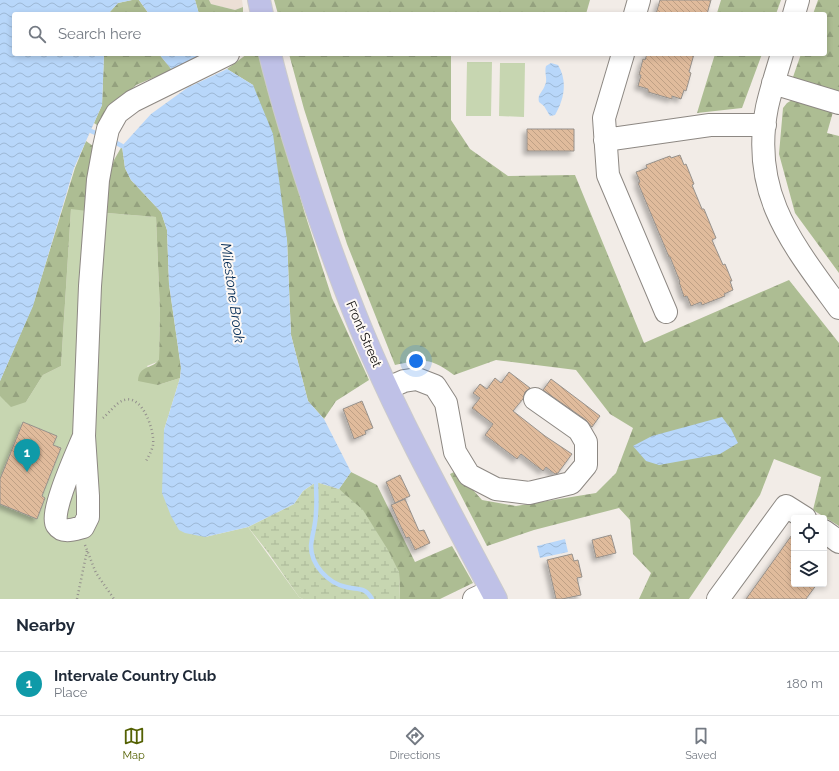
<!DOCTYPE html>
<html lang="en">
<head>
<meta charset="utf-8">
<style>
  :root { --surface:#fff; --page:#f6f6f7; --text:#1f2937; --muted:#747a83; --line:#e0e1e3; --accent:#546103 }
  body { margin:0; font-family:Raleway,sans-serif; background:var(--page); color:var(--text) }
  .controls { position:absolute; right:12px; bottom:12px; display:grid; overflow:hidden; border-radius:4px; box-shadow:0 2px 6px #0003 }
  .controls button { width:36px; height:36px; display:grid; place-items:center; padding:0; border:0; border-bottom:1px solid var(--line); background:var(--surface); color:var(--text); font:20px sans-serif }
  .you { position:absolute; left:416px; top:361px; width:14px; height:14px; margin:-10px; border:3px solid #fff; border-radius:50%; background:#1a73e8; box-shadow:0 0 0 6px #1a73e833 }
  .badge { display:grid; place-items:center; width:26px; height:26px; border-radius:50%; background:var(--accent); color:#fff; font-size:13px; font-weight:700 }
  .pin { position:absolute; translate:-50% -33px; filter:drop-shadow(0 1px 2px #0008) }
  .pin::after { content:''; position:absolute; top:21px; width:14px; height:12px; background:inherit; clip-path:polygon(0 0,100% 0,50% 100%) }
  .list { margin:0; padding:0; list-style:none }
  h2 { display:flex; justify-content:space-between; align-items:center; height:52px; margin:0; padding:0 16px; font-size:17px }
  h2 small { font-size:13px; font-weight:400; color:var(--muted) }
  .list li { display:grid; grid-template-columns:26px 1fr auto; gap:12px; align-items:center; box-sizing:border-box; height:64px; padding:0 16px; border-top:1px solid var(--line) }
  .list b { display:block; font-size:15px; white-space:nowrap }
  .list p { margin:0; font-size:13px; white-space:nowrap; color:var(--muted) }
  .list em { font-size:13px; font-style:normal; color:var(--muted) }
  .icon { flex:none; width:22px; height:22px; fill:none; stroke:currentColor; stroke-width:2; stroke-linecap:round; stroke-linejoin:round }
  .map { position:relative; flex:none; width:839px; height:599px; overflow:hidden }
  .search { position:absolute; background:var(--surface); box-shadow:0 2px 6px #0003; left:12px; right:12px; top:12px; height:44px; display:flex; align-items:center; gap:10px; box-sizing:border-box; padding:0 14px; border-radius:4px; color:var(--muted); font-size:15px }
  .sheet { height:116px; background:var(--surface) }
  nav { display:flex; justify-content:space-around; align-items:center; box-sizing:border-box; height:56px; border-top:1px solid var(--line); background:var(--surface); font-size:11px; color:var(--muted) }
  nav a { display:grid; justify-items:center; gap:2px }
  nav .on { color:var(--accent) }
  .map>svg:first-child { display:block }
</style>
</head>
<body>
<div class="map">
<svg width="839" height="599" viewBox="0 0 839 599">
  <defs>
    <pattern id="forest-firs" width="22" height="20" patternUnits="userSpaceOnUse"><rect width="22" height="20" fill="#adbd93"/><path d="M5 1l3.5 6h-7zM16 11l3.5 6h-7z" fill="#94a17e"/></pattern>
    <pattern id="wetland-marsh" width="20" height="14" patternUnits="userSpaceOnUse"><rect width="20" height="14" fill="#c7d6b1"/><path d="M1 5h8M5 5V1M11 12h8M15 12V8" fill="none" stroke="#aab797"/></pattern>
    <pattern id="water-waves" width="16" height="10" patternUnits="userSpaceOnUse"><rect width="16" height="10" fill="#b8d7fa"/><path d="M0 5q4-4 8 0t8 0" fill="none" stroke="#9db8d5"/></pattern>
    <pattern id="building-back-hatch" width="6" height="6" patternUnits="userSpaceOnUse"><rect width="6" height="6" fill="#e0bb9c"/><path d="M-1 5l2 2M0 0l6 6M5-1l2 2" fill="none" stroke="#bfa085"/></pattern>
    <filter id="shadow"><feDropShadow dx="-3.5" dy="3.5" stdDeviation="2" flood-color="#0004"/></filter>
  </defs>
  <rect width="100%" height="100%" fill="#f2ece7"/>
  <path fill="#ecdfd5" d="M209,0H242L243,7L235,10L211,4Z"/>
  <path fill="#c7d6b1" d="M467,62H492L491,116H466Z
    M500,63H525L524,117L499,116Z
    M109,175L107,213L156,217L160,312L159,359L157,362L147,366L158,385L180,378L164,430L205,537L248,527L299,597L303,599H0V396L26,402L43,375L61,366L71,209Z"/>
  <path fill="url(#forest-firs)" d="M132,0H139L149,14H108L118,3Z
    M195,0H209L211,4L235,10L243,7V14H199Z
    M274,0H590L586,14H278Z
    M721,0H781L776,14H719L717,13Z
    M818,0H839V93L803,84L793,77L801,54H825V14H813Z
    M104,54H159L172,70L136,85L114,107L103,126L97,125L94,123L102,105Z
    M247,54H260L305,214L332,298L369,380L336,401L324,419L308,401L291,335L287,240L253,85L227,69Z
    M289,54H451V120L470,149L508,176L575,175L644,343L789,280L839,343V526L813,510L821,477L774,459L760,495L689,599H639L651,573L633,554L630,520L619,508L534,530L487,546L450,474L456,471L482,500L516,506L596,493L616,473L633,428L610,414L576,370L496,360L454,375C429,357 425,359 395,365L347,244L304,109Z
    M715,54H762L742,108L697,113Z
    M792,100L833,112L827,133L839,136V273L795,213L779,154L783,108L787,103Z
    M86,141L93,146L87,211L71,209L61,366L43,375L26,402L11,407L0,396V381L33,305L75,168Z
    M122,146L125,168L131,180L161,212L167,230L169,284L181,368L180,378L158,385L138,381C139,364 153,370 159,359L160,312L156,217L107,213L109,175L114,160Z
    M351,472L377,485L415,562L452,546L473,583L440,599H400L399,572L339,489Z"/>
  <path fill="url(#wetland-marsh)" d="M316,482L339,489L363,510L388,550L399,572L400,599H303L299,597L267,551L248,527L294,504L303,491Z"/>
  <path fill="url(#water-waves)" d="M0,0H132L118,3L108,14H14V54H104L102,105L74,168L33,306L0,381Z
    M139,0H195L199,14H149Z
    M159,54H206L172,70Z
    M551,63L558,65C568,81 564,100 555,115L550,116L544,106L539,102C537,94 543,92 545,85C548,79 544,73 546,66Z
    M227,69L253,85L273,134L287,240L291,335L308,401L324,419L351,472L339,489L316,482L303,491L294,504L248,527L205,537L185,533L179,530L171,516L162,493L164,430L180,378L181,368L169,284L167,230L161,212L131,180L125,168L122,146L151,114L187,88Z
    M722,417L731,429L738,443L720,454L659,465L646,461L633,446L652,436Z
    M565,539L568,552L540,558L537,546Z"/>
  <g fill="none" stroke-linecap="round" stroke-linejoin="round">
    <path stroke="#b8d7fa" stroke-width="4.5" d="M91,131L100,135
      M111,140L122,146
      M312,479L316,482C316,492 317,502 316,512C316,524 312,534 311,546C311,565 328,583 346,587C357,590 365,586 372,599"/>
  </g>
  <path fill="url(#building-back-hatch)" stroke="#96918c" filter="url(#shadow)" d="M660,0H711L707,14H656Z
    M647,54H694L689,72L691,73L686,91L684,90L681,99L672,96V99L648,92V89L638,86L641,75H639L643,59L645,60Z
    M527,129H574V151H527Z
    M680,155L684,165L686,164L694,184L692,185L702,209H704L716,238L712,240L723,265L725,264L732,281H730L733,290L724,294L725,296L702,305L701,302L691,306L687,296L684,297L679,282H680L670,257H669L638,183L640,182L636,172L647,168L646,165L670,156L671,158Z
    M509,372L530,388L525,392L523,399L513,411L545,436L572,454L558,473L555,474L546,467L543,471L521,454L517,459L485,435L493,424L472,408L480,398L473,393L480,384L487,389L495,378L501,383Z
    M551,379L600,416L592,427L586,420L543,390Z
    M362,401L373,428L365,431L366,434L354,439L343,409Z
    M23,422L57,436L53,445L61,448L42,496L45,498L37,519L0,504V479Z
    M400,475L410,496L395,503L386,482Z
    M405,499L419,531L424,530L430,543L415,550L409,537L406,538L391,505Z
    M794,532V584H817L806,599H746Z
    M611,535L616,553L596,558L592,540Z
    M572,554L574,561L578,560L582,577L577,578L581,595L562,599H556L547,560Z"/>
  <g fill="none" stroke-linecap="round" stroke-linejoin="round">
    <defs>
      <path id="minor" d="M635,14L639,0
        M794,14L798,0
        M623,54L604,118L608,175L666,312
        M782,54C777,71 771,89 767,107C750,193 791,242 839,308
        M773,83L839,103
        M605,140L710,125H765
        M388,388L404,381L417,379L435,386L446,403L455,452L469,475L496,489L529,493L571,483L586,465V442L579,430L535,399
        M84,436C78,451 49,513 57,525C63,534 75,529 83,527L88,517V496L84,436L90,286L98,180L104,147L108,129L117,113L133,101L228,54
        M824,531L839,542
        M474,599L491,591
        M718,599L786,506L805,518"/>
      <path id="major" d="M259,0L262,14
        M270,54C282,103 297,151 313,199C331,252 350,305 373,357C409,440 454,519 496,599"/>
    </defs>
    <use href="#minor" stroke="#8d8883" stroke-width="24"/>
    <use href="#major" stroke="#cbcbcb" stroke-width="24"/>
    <path stroke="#94908d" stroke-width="2.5" stroke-dasharray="1 3" stroke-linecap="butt" d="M103,418C109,413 117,402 124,400C143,394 155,432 153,445C152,451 148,457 145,463
      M85,545L96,573L114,599
      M77,599L87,551"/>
    <use href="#minor" stroke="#fff" stroke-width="22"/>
    <use href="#major" stroke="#bfc1e7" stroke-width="22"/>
  </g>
  <g text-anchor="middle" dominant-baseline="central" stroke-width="4" stroke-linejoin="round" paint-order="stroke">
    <g font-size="13" fill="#141211" stroke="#fef9f5">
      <text transform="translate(364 334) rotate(67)">Front Street</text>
    </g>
    <g font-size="14" font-style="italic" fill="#002a55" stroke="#fef9f5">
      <text transform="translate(233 293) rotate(82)">Milestone Brook</text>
    </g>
  </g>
</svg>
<div class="controls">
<button><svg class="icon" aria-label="locate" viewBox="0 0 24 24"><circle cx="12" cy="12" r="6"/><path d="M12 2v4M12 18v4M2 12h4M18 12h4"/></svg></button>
<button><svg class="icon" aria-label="layers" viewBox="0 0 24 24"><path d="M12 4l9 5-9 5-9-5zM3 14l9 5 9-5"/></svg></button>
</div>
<div class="you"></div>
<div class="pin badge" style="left:27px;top:472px;background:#0f9aa8">1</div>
<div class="search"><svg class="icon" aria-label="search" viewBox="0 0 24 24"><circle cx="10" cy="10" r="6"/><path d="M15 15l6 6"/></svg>Search here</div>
</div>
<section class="sheet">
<h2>Nearby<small></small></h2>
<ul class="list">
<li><span class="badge" style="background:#0f9aa8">1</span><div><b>Intervale Country Club</b><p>Place</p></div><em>180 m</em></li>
</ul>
</section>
<nav>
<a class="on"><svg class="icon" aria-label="map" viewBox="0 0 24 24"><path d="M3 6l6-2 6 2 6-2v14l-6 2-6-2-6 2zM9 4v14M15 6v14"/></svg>Map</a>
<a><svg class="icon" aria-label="directions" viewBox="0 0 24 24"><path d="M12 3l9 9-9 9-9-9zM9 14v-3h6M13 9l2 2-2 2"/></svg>Directions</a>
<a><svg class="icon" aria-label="saved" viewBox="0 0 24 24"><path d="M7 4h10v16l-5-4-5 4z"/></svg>Saved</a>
</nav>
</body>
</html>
